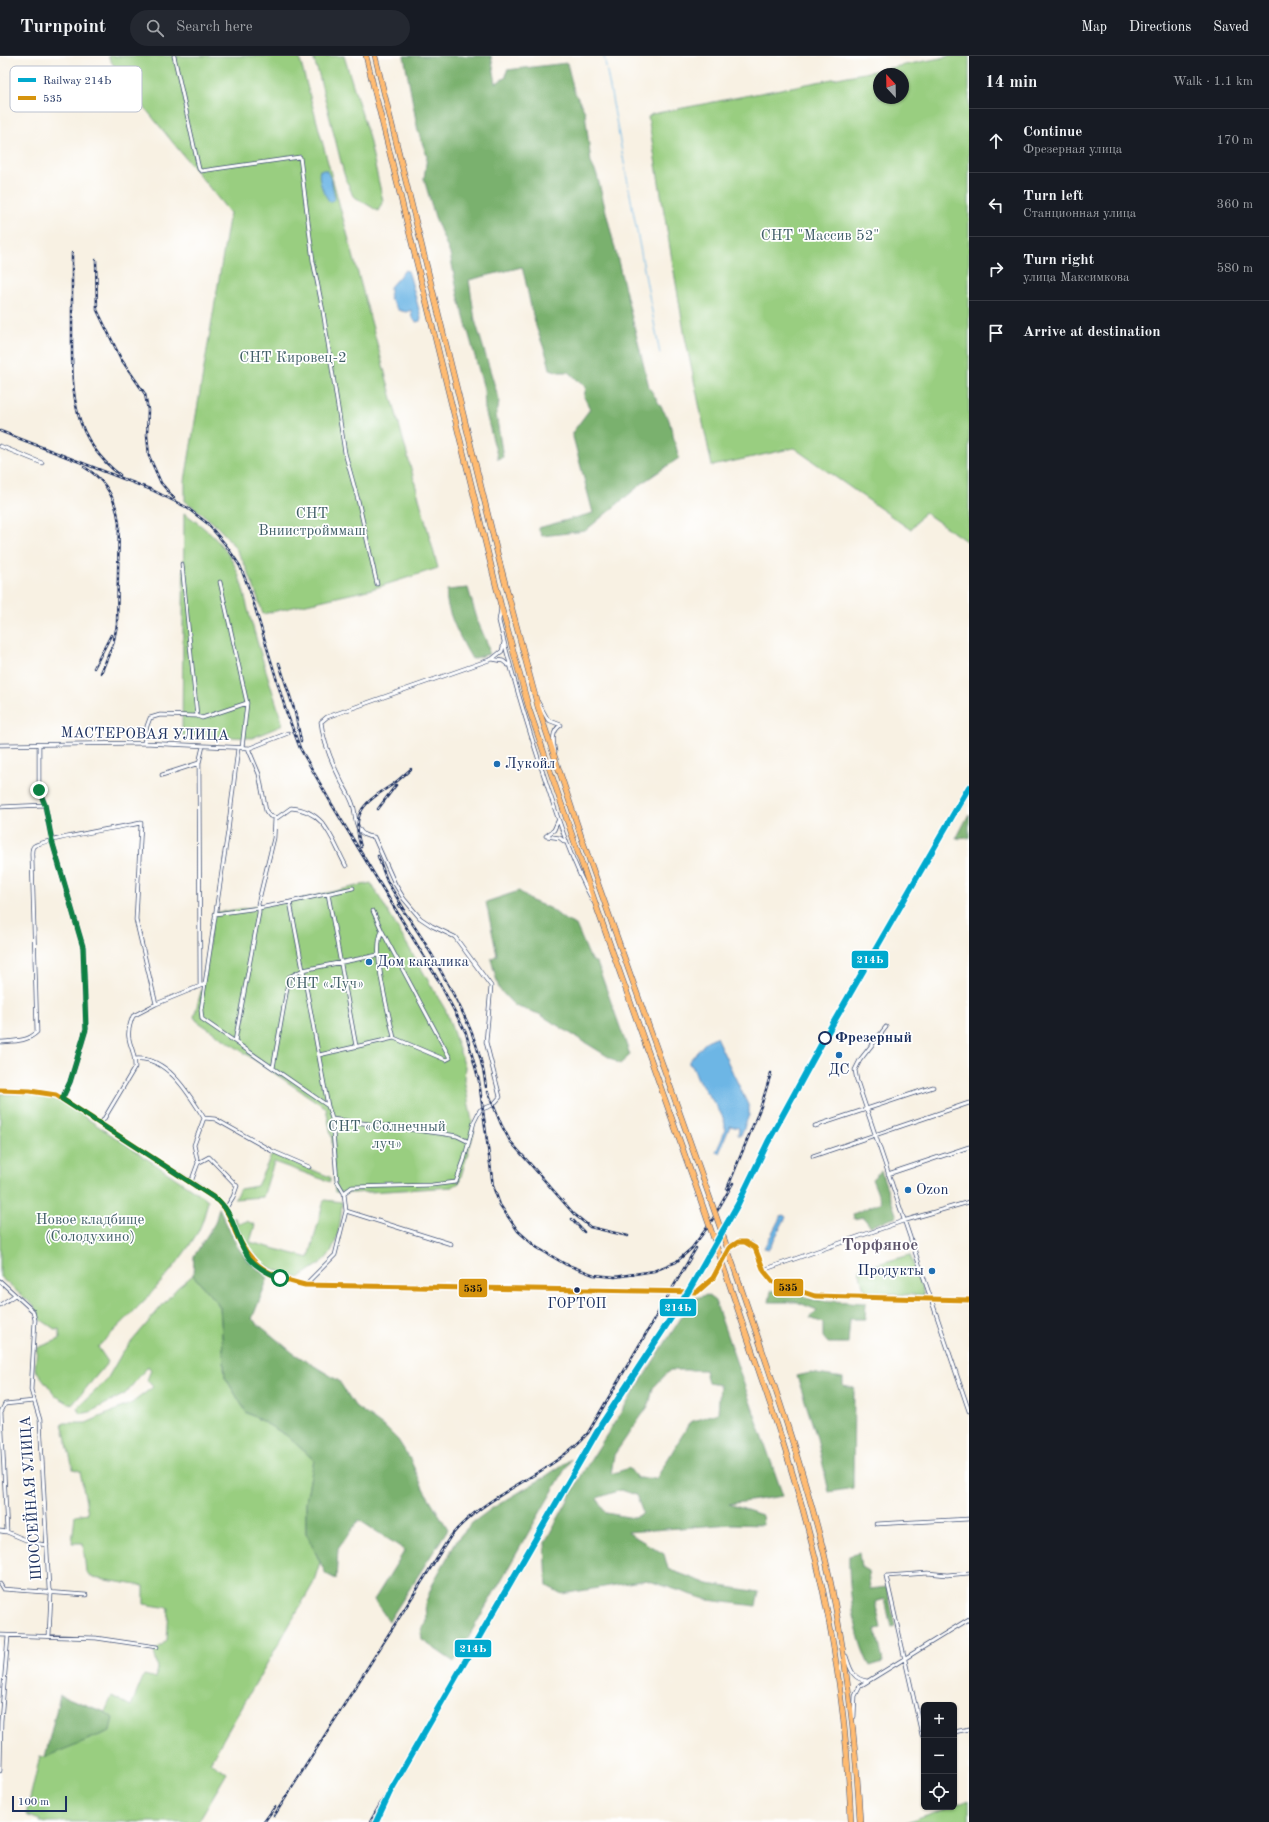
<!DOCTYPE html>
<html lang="en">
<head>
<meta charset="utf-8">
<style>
  :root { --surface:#171b24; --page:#242831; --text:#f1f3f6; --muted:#9ea1a6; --line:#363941 }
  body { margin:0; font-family:"Old Standard TT",serif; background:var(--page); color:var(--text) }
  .controls { position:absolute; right:12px; bottom:12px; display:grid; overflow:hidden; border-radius:6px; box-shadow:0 1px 3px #0004 }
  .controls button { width:36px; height:36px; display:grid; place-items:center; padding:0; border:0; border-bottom:1px solid var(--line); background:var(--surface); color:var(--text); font:20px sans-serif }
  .compass { position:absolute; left:873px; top:12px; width:36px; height:36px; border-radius:50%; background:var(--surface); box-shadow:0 1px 3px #0004; rotate:338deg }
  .scale { position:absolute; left:12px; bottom:10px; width:55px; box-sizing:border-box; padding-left:4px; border:2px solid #1b2f5e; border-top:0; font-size:11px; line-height:14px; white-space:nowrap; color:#1b2f5e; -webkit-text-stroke:3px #fff; paint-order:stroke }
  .stop { position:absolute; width:12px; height:12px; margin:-9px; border:3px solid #0b8043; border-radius:50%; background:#fff }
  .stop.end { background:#0b8043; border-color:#fff; box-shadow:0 1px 4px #0008 }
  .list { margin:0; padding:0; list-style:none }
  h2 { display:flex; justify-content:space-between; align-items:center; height:52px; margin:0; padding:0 16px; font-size:17px }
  h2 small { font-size:13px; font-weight:400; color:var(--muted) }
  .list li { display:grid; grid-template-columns:26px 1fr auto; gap:12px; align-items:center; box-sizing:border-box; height:64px; padding:0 16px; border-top:1px solid var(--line) }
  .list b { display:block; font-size:15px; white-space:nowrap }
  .list p { margin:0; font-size:13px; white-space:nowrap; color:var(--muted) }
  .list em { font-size:13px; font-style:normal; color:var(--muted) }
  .icon { flex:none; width:22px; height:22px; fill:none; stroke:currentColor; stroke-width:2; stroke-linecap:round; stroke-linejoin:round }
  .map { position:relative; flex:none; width:969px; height:1766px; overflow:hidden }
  header { display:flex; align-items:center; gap:24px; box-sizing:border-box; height:56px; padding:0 20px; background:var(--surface); border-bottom:1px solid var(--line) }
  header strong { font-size:19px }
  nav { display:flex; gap:22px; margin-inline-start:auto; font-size:14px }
  .search { width:280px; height:36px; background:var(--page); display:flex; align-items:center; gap:10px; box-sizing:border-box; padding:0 14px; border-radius:22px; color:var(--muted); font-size:15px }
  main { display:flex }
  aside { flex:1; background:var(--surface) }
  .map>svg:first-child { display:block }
</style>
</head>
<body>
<header>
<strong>Turnpoint</strong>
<div class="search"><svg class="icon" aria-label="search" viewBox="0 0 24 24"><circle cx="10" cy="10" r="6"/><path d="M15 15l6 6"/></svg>Search here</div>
<nav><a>Map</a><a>Directions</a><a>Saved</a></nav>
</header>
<main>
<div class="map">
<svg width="969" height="1766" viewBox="0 0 969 1766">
  <rect width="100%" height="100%" fill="#fff"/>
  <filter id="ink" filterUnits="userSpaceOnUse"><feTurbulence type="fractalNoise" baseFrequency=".025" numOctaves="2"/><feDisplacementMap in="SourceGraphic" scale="8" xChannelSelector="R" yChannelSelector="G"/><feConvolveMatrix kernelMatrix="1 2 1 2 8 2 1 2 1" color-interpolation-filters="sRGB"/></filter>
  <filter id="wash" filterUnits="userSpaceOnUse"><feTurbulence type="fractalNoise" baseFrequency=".012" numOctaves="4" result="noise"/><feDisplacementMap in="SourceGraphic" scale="16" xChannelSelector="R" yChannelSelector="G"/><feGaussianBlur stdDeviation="0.9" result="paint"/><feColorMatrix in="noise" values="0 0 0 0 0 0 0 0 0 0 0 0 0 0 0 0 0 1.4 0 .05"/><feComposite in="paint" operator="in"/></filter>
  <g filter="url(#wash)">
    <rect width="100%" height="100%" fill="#f8f1e3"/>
    <path fill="#99ce80" stroke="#5a7e6f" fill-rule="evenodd" d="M108,0H299L438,512L372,533L263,558C256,536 248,512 236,493C223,473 203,458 185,445V425L230,157L123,25Z
      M314,0H344L368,78L383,145L378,155L353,140L344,118L319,19L313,1Z
      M951,0H969V487L924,456L911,474L794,392L712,410L685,281L648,61L652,58ZM879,18H903V42H879Z
      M184,457C203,470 222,486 233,506C242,524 245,543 250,561C260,597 272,633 283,669L252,682L182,679Z
      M371,827L446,955L465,1011L464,1023L474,1076L459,1127L452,1131L353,1137L335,1136L332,1084L326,1052L197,965L194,961L204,925L213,857L286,846Z
      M0,1038H34L61,1045L208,1144C206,1154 203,1166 198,1176C172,1220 134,1255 98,1291L108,1306L72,1349L56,1340L35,1313L37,1292L60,1283L59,1273L56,1274L40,1263L34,1250L0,1221Z
      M272,1098L330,1121V1126L274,1106L263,1141L234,1143L240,1133L257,1130Z
      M324,1144L342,1146C341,1163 339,1185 328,1200C323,1207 307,1216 299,1222L266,1210L246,1191L233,1161H234L239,1168L247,1165L255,1169L250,1186L309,1202Z
      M910,1199L924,1239L865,1238L859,1213Z
      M193,1219L220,1251L225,1321L246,1356L286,1379L314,1404L306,1445V1477L320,1506L313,1528L210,1706L227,1717L198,1766H40V1764L26,1759L40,1700L45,1701L113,1662L105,1656L112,1640L131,1650L144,1619L156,1622L158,1612L154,1596L167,1584L169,1552L144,1548V1530L93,1522L86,1516L83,1487H72L75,1459L88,1457L80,1415L73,1413L62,1367H86L132,1347L153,1331L147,1324L151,1314L148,1310L125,1338L90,1356L80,1358L77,1352L106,1325L122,1297L177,1232Z
      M969,1744V1766H906L950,1751H954V1750Z"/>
    <path fill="#7ab16e" stroke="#4a7066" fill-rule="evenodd" d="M404,0H491L496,27L506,21L507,14L567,7L574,35L585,56L591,107L597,119L649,331L669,364L679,402L645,425L585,475L542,480L538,472L593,457L572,377L590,353L584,341L586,331L568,316H559L550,313C547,296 538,280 534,263C529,246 527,228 522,211L469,224L475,264L499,344L498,353L496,358L503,401L498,403L485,354L484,333L458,239L450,198L435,161L424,123L427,100L418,75Z
      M468,532L478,566L488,589L489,598L472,603C463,587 443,552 447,534Z
      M969,758V782L956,783Z
      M519,835L530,844L551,853L565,864L576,869L591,904L597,907L630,999L620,1008L539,958L515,950L499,933L491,903L497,899L486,846Z
      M881,1115L897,1161L870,1170L863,1161L854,1163L853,1158L881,1146L872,1123Z
      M219,1152L237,1190L246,1203L268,1222L252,1263L293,1297L339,1325L355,1350L387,1373L398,1384L410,1403L424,1434L448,1473L389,1565L374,1544L405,1494L359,1464L338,1493L336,1523L326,1518L306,1477V1445L314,1404L286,1379L246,1356L225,1321L220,1251L193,1219L194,1200L215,1167Z
      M783,1234L814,1244L866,1247L865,1263H850L848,1287H828L823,1281V1267L810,1262L817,1254L797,1246H769L771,1235Z
      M707,1239L715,1245L783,1440L729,1448L762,1459L763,1469L731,1468L627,1476L664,1498L668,1513L708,1528L759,1536L756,1550L708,1544L646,1524L562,1538L547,1530L545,1486L585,1413L686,1254L695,1242ZM670,1314H705L708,1327L720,1329L718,1357L690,1366L656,1423L637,1422L629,1412L611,1418L614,1399L649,1349L653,1332ZM621,1434L636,1439L643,1457L634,1462L606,1457L597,1442Z
      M810,1317L843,1322V1330L854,1332L853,1432L829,1436L817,1382L797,1320Z
      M571,1403L454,1606L422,1584L421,1577L426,1564L425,1548L434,1525L459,1481L472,1467L491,1453L543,1422Z
      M859,1497L861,1511L868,1515L870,1533L887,1531L895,1570L891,1571L885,1543L875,1546L881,1572L876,1573L883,1606L870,1610C855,1585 848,1530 849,1500Z
      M60,1639L105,1656L113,1662L110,1675L45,1701Z"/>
    <path fill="#6db6e5" stroke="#4472a2" d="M320,114H326L331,123L335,143L330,146C324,139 317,123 320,114Z
      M405,214L408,215L410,221L421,261L420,265L416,266L412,262L411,254L406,256L398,254L390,242V231Z
      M716,981L749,1051V1059L741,1079H738L739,1072L730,1070L719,1097L716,1096C719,1089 725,1078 725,1070C725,1058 706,1037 700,1027C697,1022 695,1015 692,1010L689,1008V1005L707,985Z
      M783,1159L786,1161L769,1193L764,1192L781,1160Z"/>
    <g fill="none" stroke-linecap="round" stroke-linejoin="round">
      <path stroke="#6db6e5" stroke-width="1" d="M604,0L660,298"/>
    </g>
  </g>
  <g filter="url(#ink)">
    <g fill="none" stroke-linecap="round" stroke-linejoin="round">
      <defs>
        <path id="minor" d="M174,0L199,113L201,115L300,101L313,205L323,255L345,397L358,444L377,528
          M0,390L42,407
          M182,508L197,660L202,662L247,647
          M220,526L247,647L242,692
          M501,552L499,565C511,616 526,665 542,714C557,759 570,803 593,845
          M492,603L503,605L508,609
          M538,646L548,664L561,669C551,675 553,686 555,696
          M144,687L147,670L150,662L160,659L197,660
          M0,689L144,687L250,692L288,677
          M39,689V734L45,749L52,785L83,891L86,973L70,1026L62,1043
          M238,692L228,775L201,954L202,963L328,1050
          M248,692L259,718L266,755L270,760L277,762L291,752C325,754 332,784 346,810
          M199,707L203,690
          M162,719L199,707L200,930
          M0,751L45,749
          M546,780L560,782L565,786
          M546,780L554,774L558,765
          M328,838L356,990
          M290,846L353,832
          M215,858L259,852L258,848L274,782L275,762
          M382,875L450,1002L446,1004L394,982
          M378,899L303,914L328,1050L332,1063L337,1125L344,1137L352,1131L432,1129L456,1126L464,1104L474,1066L480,1054L493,1049L500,1041L486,986L491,930L455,881L432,870L420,862L404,843L395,828L374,781C368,781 362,779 359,773C354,766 356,757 353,749C351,742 346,734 342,727C333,709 323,686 321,666L327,661L492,603L502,595L504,586
          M886,971L860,1004L855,1014L857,1025L969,1355
          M235,985L259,857V852L290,846L303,914L289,921L273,1012
          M0,986C14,985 27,986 37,976L32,802C32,798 31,792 34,790C41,784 125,770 141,767L136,864L156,948
          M319,999L394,982C389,957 371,896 382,875L373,855
          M135,1003C167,1000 189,1038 204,1062L215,1063L272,1095L309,1111
          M332,1063L445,1078L457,1080L469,1086
          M101,1068L135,1011C135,987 122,987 133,960L156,948L205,928
          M815,1070L933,1031
          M813,1100L969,1047
          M198,1107L209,1101L237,1130L233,1141L226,1152
          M888,1118L969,1091
          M191,1126L198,1107L194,1089L204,1062
          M346,1155L451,1188
          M763,1214L903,1165L969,1146
          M0,1225L33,1255L35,1264L31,1334L40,1364L49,1533L51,1538L49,1580
          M305,1229L335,1199L346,1155L344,1137
          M0,1249L15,1239
          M876,1468L969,1463
          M0,1475L7,1476L33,1487L47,1489
          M7,1476L1,1356L5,1348L34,1345
          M0,1528L3,1533L86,1539
          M0,1579L96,1582L157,1591
          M846,1600C850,1612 852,1623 867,1625
          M854,1661L855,1640L860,1630L969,1563
          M954,1676L969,1673
          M924,1680L922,1679L886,1520L928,1517L947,1519L969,1517
          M0,1715L1,1665L8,1580"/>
        <path id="tertiary" d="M0,1034L30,1035L56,1039C88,1058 119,1080 150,1100C173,1115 198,1128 219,1145C228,1153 231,1163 235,1174C250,1210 266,1221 305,1229L697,1236C703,1232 708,1228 713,1222C721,1210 726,1182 745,1186C758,1188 757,1199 761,1209C764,1217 769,1223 776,1228L815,1240L969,1244"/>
        <path id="trunk" d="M366,0L501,550L529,653L598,855L699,1139
          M375,0L500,508L538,651L582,783L705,1128
          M737,1220C768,1312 801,1403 824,1497C845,1585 855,1675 860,1766
          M730,1230C757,1311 787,1391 808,1473C834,1568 847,1667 851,1766"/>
      </defs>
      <use href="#minor" stroke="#3c4c72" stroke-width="4.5"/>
      <use href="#tertiary" stroke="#3c4c72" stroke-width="5.5"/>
      <use href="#trunk" stroke="#3c4c72" stroke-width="6"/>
      <use href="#minor" stroke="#fff" stroke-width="3"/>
      <use href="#tertiary" stroke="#fff" stroke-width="4"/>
      <use href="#trunk" stroke="#ffbb71" stroke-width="5"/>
      <defs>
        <path id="rail" d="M72,197C72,225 72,252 72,280C72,336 71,381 120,419
          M96,204L97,254L121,303L145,338L148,354L147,379L149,400L161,427L174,442
          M0,375L152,434L186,451L207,467L225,488L240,510L250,535L286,655L300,692L331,747L437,922L466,977L479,1025L493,1130L500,1149L518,1175L536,1191L565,1208L594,1219L615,1221L654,1215L676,1206L692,1192L709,1169
          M84,411C105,423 116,443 119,467L117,569L113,588L101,617
          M279,607L295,656L301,685
          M94,612L111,579
          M378,753L396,729
          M361,791C350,756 365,746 392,729C399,724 405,718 411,713
          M378,800L387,825L404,853
          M399,849C417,872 431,896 444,921C464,957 481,990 486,1031
          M488,1036L501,1068L510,1085L574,1158L590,1171L628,1180
          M727,1133L761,1050L771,1017
          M572,1163L584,1176
          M707,1173L733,1127
          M274,1760L450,1481C487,1435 549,1421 588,1377L696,1192
          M264,1766L275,1751
          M370,1766L438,1647"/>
      </defs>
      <use href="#rail" stroke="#1b2f5e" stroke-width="2.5"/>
      <use href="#rail" stroke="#fff" stroke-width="1" stroke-dasharray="3" stroke-linecap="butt"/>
      <defs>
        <path id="trunk-bridge" d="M705,1128L737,1220
          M699,1139L730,1230"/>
      </defs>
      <use href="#trunk-bridge" stroke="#3c4c72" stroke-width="6" stroke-linecap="butt"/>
      <use href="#trunk-bridge" stroke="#ffbb71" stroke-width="5"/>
      <defs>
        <path id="bus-1" d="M0,1034L30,1035L56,1039L219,1145C228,1154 231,1164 235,1175C250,1210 269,1221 305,1229L697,1236L713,1222L729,1192L738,1186H745L755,1192L764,1215L773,1226L815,1240L969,1244"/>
      </defs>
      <use href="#bus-1" stroke="#fff" stroke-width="8"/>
      <use href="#bus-1" stroke="#d6940e" stroke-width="5"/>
      <defs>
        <path id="rail-1" d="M376,1766L390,1736L601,1369L688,1236L738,1148L768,1086L828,976L969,731"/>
      </defs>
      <use href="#rail-1" stroke="#fff" stroke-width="9"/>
      <use href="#rail-1" stroke="#00a9ce" stroke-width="6"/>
    </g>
  </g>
  <g fill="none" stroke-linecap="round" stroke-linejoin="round" filter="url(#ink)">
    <path stroke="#0b8043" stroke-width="5" d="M39,734L45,749L52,785L83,891L86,973L70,1026L62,1043L219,1145C235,1160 236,1185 249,1202C257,1212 269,1217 280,1222"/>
  </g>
  <g fill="#1f6fb2" stroke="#fff" stroke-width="1.5">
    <circle cx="497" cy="708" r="4"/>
    <circle cx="369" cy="906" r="4"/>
    <circle cx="839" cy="999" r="4"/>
    <circle cx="908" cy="1134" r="4"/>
    <circle cx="932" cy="1215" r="4"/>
  </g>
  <circle fill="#fff" stroke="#1b2f5e" stroke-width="2" cx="825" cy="982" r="6"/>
  <circle fill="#1b2f5e" stroke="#fff" stroke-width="1.5" cx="577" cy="1234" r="3.5"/>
  <g text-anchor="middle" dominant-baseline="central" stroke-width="3.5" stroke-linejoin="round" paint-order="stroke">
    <g font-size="14" fill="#1b2f5e" stroke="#fff">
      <text x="577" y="1248">ГОРТОП</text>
    </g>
    <g font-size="15" fill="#415f68" stroke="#fff">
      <text x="820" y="180">СНТ "Массив 52"</text>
      <text x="293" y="302">СНТ Кировец-2</text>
      <text x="312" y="458">СНТ<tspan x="312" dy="17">Вниистройммаш</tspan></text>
      <text x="325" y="928">СНТ «Луч»</text>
      <text x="387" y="1071">СНТ «Солнечный<tspan x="387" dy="17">луч»</tspan></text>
      <text x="90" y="1164">Новое кладбище<tspan x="90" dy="17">(Солодухино)</tspan></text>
    </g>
    <g font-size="15" fill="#1b2f5e" stroke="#fff">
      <text transform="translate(145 679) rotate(1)">МАСТЕРОВАЯ УЛИЦА</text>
      <text transform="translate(32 1442) rotate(-94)">ШОССЕЙНАЯ УЛИЦА</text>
    </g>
    <g font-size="15" fill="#1b2f5e" stroke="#fff" text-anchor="start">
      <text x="505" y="708">Лукойл</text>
      <text x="377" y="906">Дом какалика</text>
      <text x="839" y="1014" text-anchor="middle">ДС</text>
      <text x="916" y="1134">Ozon</text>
      <text x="924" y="1215" text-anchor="end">Продукты</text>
    </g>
    <g font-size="15" font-weight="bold" fill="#1b2f5e" stroke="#fff" text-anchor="start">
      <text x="835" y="982">Фрезерный</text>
    </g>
    <g font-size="17" font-weight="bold" fill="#60586e" stroke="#fff">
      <text x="880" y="1189">Торфяное</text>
    </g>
  </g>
  <rect x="10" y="10" width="132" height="46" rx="6" fill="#fff" stroke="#bbc1cf" stroke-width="1"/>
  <rect x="18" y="22" width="18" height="4" fill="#00a9ce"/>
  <rect x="18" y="40" width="18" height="4" fill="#d6940e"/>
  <g font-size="11" fill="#1b2f5e">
    <text x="43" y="28">Railway 214Ь</text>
    <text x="43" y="46">535</text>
  </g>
  <g stroke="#fff" stroke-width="1.5">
    <rect x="851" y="894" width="38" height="19" rx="4" fill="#00a9ce"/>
    <rect x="773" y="1222" width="31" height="19" rx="4" fill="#d6940e"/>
    <rect x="458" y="1222" width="30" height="20" rx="4" fill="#d6940e"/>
    <rect x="659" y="1242" width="38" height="19" rx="4" fill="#00a9ce"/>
    <rect x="454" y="1583" width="38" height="19" rx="4" fill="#00a9ce"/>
  </g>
  <g font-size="11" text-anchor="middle" font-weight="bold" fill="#fff">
    <text x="870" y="907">214Ь</text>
    <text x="678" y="1255">214Ь</text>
    <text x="473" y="1596">214Ь</text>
  </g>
  <g font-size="11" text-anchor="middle" font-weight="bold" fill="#111">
    <text x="788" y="1235">535</text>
    <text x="473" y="1236">535</text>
  </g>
</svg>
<div class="controls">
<button>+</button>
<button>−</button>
<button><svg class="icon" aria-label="locate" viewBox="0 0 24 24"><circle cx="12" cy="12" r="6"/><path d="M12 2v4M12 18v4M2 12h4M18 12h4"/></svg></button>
</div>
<svg class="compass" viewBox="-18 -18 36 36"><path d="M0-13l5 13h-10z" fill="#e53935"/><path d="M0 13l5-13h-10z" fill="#9ea1a6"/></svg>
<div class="scale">100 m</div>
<div class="stop" style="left:280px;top:1222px"></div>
<div class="stop end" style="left:39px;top:734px"></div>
</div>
<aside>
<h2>14 min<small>Walk · 1.1 km</small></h2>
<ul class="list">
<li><svg class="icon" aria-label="ahead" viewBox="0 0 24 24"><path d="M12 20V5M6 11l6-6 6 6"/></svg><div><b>Continue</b><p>Фрезерная улица</p></div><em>170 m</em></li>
<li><svg class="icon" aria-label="left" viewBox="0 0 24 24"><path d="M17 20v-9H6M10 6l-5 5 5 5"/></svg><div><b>Turn left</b><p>Станционная улица</p></div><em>360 m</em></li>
<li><svg class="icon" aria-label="right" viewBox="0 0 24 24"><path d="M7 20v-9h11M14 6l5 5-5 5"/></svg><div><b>Turn right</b><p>улица Максимкова</p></div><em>580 m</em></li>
<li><svg class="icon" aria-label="arrive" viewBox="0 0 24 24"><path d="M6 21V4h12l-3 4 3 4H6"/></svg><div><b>Arrive at destination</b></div></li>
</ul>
</aside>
</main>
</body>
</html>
